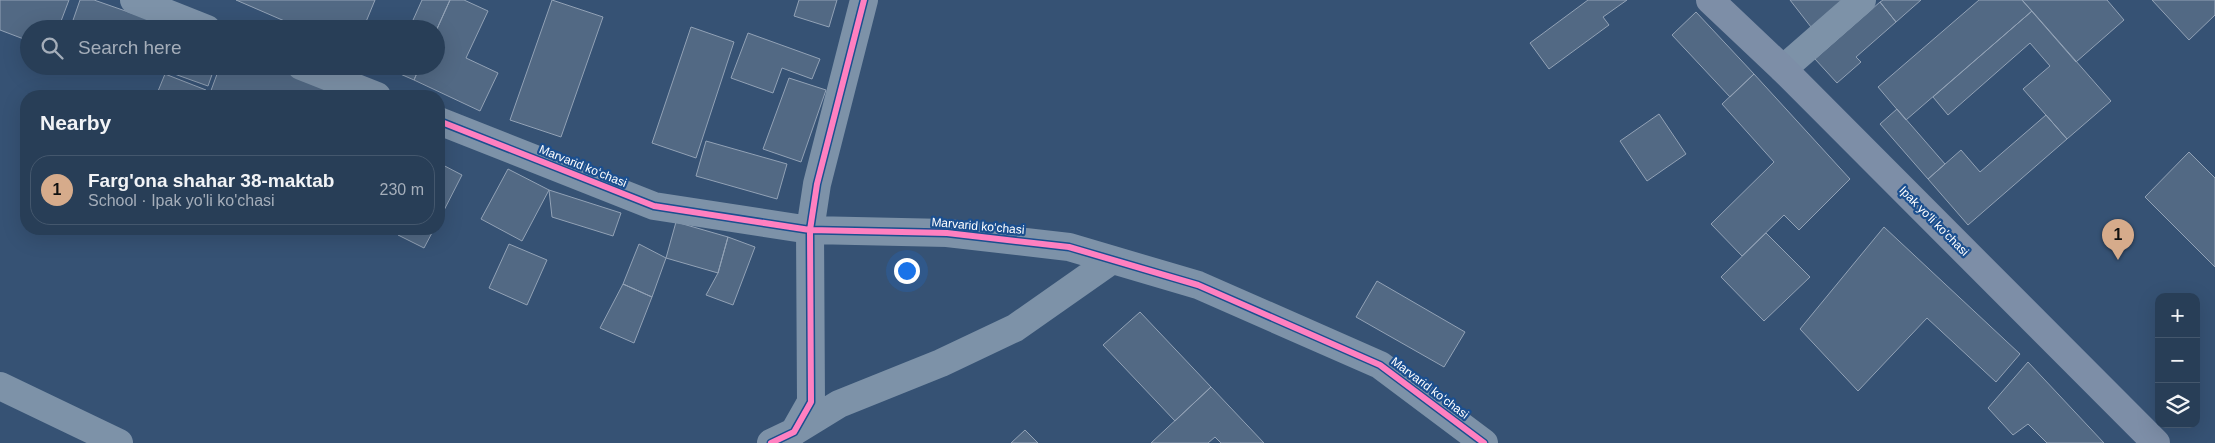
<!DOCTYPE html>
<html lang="en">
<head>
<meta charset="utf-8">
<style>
  :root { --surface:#283e57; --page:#344961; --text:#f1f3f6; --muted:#a5aeba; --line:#44576d; --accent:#d6ab8b }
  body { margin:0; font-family:Arial,sans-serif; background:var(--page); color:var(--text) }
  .controls { position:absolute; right:15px; bottom:15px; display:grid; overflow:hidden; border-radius:10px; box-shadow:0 5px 20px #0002 }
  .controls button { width:45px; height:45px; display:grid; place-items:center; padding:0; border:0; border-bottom:1px solid var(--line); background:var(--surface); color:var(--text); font:25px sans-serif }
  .you { position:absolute; left:906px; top:270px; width:18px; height:18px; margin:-12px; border:4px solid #fff; border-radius:50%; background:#1a73e8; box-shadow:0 0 0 8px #1a73e833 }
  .badge { display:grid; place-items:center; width:32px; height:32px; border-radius:50%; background:var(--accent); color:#111; font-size:16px; font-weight:700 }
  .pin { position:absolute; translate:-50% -41px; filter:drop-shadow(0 1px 2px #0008) }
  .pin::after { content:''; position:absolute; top:26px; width:18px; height:15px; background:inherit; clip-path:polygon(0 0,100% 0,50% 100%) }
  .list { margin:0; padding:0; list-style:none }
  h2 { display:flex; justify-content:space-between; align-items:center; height:65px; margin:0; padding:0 20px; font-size:21px }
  h2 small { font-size:16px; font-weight:400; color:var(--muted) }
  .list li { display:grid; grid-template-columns:32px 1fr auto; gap:15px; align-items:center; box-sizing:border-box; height:70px; margin:0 10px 10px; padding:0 10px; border:1px solid var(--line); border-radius:20px }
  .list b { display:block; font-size:19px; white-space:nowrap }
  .list p { margin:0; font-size:16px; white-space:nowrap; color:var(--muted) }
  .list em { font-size:16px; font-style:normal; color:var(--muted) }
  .icon { flex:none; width:28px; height:28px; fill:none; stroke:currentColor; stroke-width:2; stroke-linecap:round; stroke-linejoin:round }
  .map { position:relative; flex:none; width:2215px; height:443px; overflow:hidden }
  .search { position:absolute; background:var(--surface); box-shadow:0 5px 20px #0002; left:20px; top:20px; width:425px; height:55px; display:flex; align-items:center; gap:12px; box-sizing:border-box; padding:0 18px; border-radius:28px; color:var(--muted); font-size:19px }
  .panel { position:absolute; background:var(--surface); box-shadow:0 5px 20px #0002; left:20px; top:90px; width:425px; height:145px; border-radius:20px }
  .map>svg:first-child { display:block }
</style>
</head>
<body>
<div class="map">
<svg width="2215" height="443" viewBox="0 0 2215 443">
  <rect width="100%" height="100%" fill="#365274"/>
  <path fill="#526984" stroke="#92a2b6" d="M0,0H69L58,29H29V41L0,30Z
    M80,0H94L177,29H70Z
    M236,0H375L363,29H303Z
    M422,0H450L436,31V29H409Z
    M450,0H464L488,11L466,58L498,73L480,111L414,80L420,66H436V31Z
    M552,0L603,17L561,137L510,120Z
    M799,0H837L829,27L794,16Z
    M1588,0H1627L1603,17L1609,25L1549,69L1530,43Z
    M1790,0H1845L1811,27Z
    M1883,0H1921L1896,22L1880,2Z
    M1979,0H2022L2032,11L1906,120L1878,87Z
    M2022,0H2107L2124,20L2076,62Z
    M2152,0H2215V15L2189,40Z
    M1880,2L1896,22L1856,57L1861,62L1837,83L1815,59Z
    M2032,11L2111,101L2067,139L2023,89L2050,66L2030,43L1948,115L1933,97Z
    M1696,12L1754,74L1730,97L1672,35Z
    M691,27L734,42L696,158L652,143Z
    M748,33L820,59L812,79L782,68L773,93L731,78Z
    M152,66H215L208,86Z
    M220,66H281L328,84L324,96H209Z
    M382,66H420L414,80Z
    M165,74L206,90L203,96H156Z
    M1754,74L1850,179L1799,230L1784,215L1742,256L1711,224L1774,162L1722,104Z
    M789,78L826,90L801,162L763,149Z
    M1897,109L1945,164L1928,179L1880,124Z
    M1659,114L1686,154L1647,181L1620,141Z
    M2046,115L2067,139L1968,225L1928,179L1961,150L1980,172Z
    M706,141L787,164L777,199L696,176Z
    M2189,152L2215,178V267L2145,197Z
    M439,163L462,175L439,220Z
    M508,169L549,190L522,241L481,219Z
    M549,190L621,213L613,236L552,217Z
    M676,222L728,237L718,273L666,258Z
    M1884,227L2020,354L1996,382L1927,318L1858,391L1800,329Z
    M402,229H434L424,248L398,235Z
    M1766,233L1810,277L1764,321L1721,277Z
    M728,237L755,247L733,305L706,295L718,273Z
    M509,244L547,260L527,305L489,288Z
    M639,244L666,258L652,297L623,284Z
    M1377,281L1465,332L1444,367L1356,317Z
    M623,284L652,297L634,343L600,328Z
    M1140,312L1211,387L1175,421L1103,345Z
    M2028,362L2104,443H2047L2028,424L2013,435L1988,408Z
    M1211,387L1264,443H1221L1215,437L1208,443H1151Z
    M1025,430L1038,443H1011Z"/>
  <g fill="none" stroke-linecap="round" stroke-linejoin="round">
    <path stroke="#7d92a8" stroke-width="28" d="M134,0L207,29
      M301,66L377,96
      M1783,69L1862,0
      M439,121L654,206L810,230L947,233L1069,247L1198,285L1380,365L1484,443
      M0,386L119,443
      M795,431L839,404L941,363L1015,328L1112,260
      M771,443L794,432L811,402L810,230L817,184L864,0"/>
    <path stroke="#7d8ea7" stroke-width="28" d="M1710,0L1783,69L2156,443"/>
    <defs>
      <path id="cycleway" d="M439,121L654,206L810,230L947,233L1069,247L1198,285L1380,365L1484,443
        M771,443L794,432L811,402L810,230L817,184L864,0"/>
    </defs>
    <use href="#cycleway" stroke="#1b4f8f" stroke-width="9"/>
    <use href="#cycleway" stroke="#ff80c0" stroke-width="6"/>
  </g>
  <g text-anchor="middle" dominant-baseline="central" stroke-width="4.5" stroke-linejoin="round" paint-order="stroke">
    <g font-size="12" fill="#fff" stroke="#1b4f8f">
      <text transform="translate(583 166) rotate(22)">Marvarid koʻchasi</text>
      <text transform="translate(1934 221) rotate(45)">Ipak yo'li ko'chasi</text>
      <text transform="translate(978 226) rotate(5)">Marvarid koʻchasi</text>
      <text transform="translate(1430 388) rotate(37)">Marvarid koʻchasi</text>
    </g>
  </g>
</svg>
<div class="controls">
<button>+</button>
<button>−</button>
<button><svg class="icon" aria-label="layers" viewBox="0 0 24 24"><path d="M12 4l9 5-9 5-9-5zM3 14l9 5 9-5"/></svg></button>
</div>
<div class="you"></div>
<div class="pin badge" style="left:2118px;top:260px">1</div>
<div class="search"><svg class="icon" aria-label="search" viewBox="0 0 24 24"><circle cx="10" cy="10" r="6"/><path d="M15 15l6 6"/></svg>Search here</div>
<section class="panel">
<h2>Nearby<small></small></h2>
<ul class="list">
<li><span class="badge">1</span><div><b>Farg'ona shahar 38-maktab</b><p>School · Ipak yo'li ko'chasi</p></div><em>230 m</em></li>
</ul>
</section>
</div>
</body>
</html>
